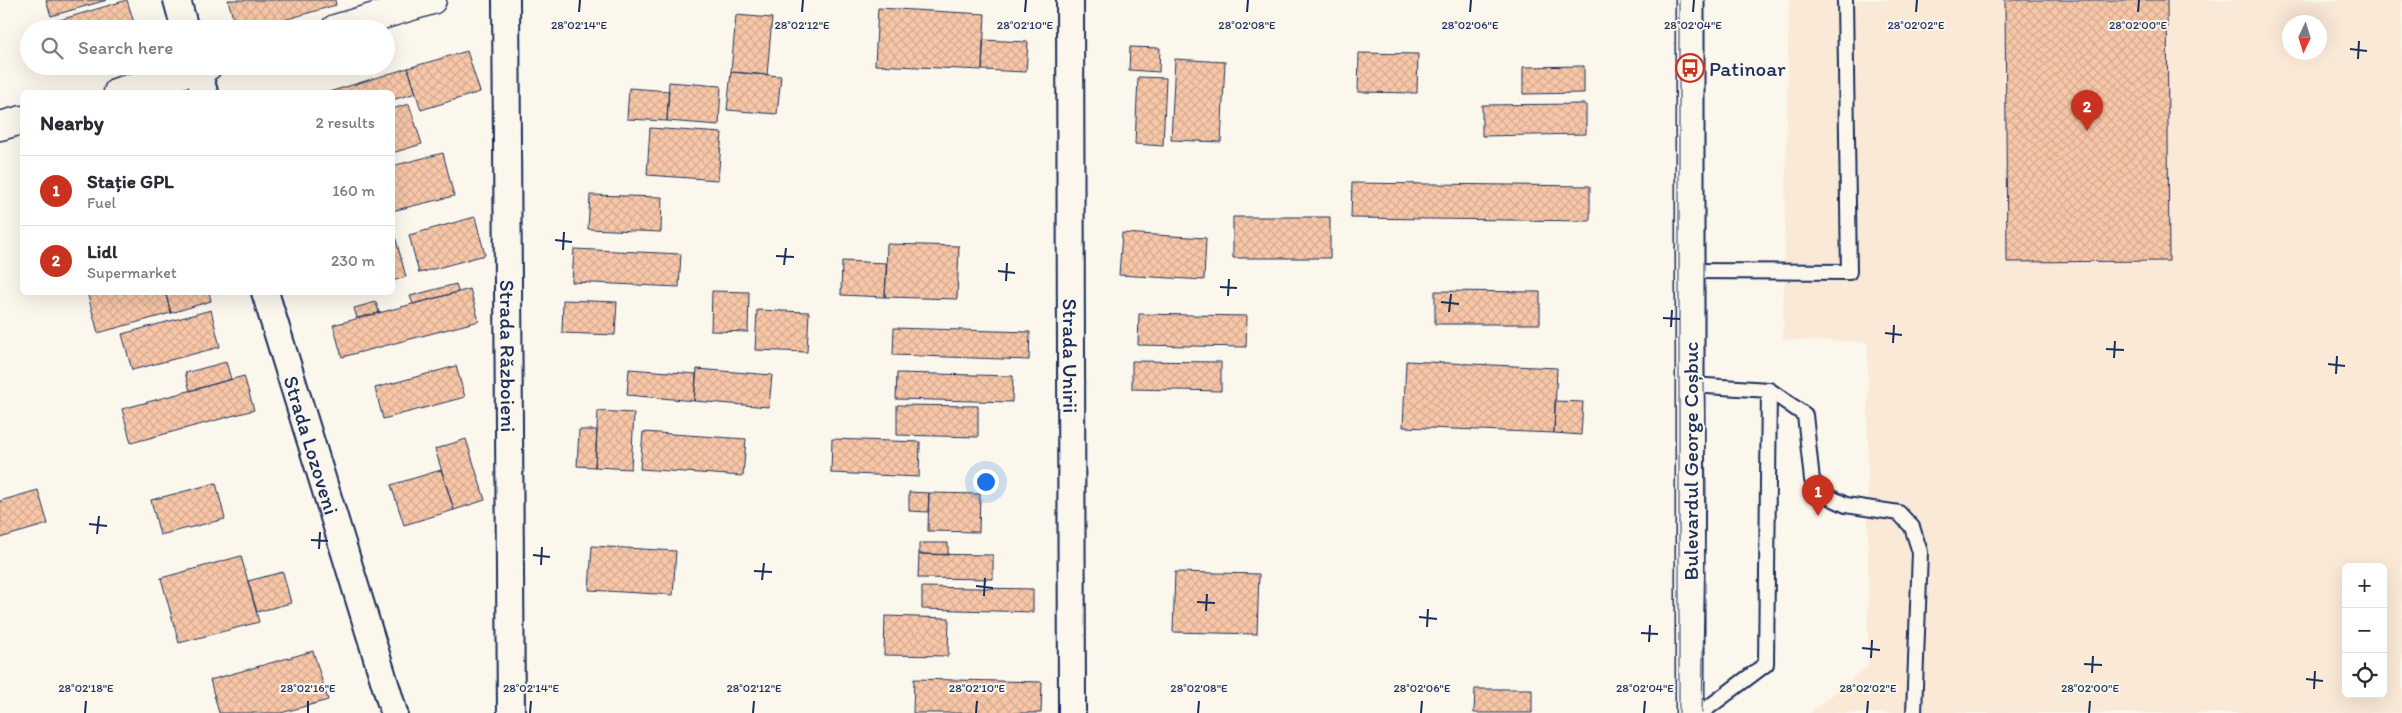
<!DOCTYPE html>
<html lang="en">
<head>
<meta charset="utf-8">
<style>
  :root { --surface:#fff; --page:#f2f2f3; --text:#2b2b33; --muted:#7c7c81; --line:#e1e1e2; --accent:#c8321e }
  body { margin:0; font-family:Itim,sans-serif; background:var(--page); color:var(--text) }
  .controls { position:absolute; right:15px; bottom:15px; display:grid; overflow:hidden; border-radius:8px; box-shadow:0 5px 20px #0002 }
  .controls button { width:45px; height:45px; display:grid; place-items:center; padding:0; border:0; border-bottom:1px solid var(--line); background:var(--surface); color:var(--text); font:25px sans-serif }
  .compass { position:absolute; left:2282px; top:15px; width:45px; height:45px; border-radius:50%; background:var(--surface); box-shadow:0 5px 20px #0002; rotate:184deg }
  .you { position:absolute; left:985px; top:481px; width:18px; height:18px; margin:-12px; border:4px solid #fff; border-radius:50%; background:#1a73e8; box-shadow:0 0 0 8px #1a73e833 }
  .badge { display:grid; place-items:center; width:32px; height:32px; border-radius:50%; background:var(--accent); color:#fff; font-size:16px; font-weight:700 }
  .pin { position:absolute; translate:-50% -41px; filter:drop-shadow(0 1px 2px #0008) }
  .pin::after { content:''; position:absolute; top:26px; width:18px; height:15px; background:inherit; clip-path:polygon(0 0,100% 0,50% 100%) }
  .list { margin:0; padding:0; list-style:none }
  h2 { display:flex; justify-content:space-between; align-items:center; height:65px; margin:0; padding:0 20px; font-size:21px }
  h2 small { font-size:16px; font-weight:400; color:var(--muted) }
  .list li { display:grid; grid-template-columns:32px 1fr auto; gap:15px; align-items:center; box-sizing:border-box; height:70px; padding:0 20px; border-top:1px solid var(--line) }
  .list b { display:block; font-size:19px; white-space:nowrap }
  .list p { margin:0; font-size:16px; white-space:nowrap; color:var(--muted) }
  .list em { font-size:16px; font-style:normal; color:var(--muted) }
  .icon { flex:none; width:28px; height:28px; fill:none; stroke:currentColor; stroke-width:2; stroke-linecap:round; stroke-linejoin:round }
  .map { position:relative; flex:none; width:2402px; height:713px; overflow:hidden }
  .search { position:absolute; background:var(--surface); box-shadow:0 5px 20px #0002; left:20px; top:20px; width:375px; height:55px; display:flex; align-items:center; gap:12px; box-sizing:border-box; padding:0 18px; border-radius:28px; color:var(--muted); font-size:19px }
  .panel { position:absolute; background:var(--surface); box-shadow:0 5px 20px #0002; left:20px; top:90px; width:375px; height:205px; border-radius:8px }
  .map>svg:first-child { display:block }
</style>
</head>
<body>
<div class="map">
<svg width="2402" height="713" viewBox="0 0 2402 713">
  <defs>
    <pattern id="building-cross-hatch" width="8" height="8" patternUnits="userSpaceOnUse" patternTransform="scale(1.25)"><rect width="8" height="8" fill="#f8c7a7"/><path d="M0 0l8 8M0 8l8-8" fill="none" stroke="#d4ab92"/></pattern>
  </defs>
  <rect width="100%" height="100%" fill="#fbf7ec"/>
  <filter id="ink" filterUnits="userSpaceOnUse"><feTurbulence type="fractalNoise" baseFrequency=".02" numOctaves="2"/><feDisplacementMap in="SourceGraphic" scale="10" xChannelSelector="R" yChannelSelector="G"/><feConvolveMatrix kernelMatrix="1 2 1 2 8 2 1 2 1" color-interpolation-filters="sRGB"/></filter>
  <g filter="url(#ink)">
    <path fill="#fae9d7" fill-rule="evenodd" d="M1789,0H2402V713H1810L1868,666V342L1783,340ZM2290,22H2320V52H2290ZM2346,567H2383V694H2346Z"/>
    <path fill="url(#building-cross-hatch)" stroke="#1b2f5e" d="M46,0H107L51,16Z
      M127,0L136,29H55L53,22Z
      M228,0H335L336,5L253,29H236Z
      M2005,0H2167L2169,261L2007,262Z
      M878,8L985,14L982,70L875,65Z
      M736,15L772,18L767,75L731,72Z
      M983,40L1028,42L1026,72L982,70Z
      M1130,47L1160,48L1159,72L1129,70Z
      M467,51L480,92L421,110L408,68Z
      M1359,53L1418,54L1417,93L1358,92Z
      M1175,59L1225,62L1221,142L1171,140Z
      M1584,66V93L1523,94V67Z
      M408,68L416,93L392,100V92H329Z
      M731,72L781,76L777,114L727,110Z
      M1138,77L1166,78L1163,146L1135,144Z
      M669,82L721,86L719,125L667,121Z
      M629,88L669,91L667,121L627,119Z
      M409,104L422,144L392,153V109Z
      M1586,104V134L1482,136V105Z
      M650,128L722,133L718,180L647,175Z
      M443,153L454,196L392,211V166Z
      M1352,183L1590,186V221L1351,218Z
      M590,195L662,197L661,232L588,229Z
      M475,217L485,255L419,273L409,235Z
      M1233,217H1330V258H1233Z
      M1122,233L1206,238L1204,280L1119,275Z
      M392,236H395L406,277L392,281Z
      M887,244L959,246L957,299L885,297Z
      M574,249L681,254L679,287L572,282Z
      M842,261L887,263L885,297L841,295Z
      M456,284L458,292L413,304L410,296Z
      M470,289L479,321L342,357L333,325Z
      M712,291L749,292L748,332L711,331Z
      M1435,291L1540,292V324H1435Z
      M87,292H165L171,313L98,333Z
      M165,292H209L211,301L171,313Z
      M563,300L617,302L615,335L562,333Z
      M376,302L379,313L357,318L354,308Z
      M211,310L220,347L132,370L122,334Z
      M757,310L809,312L807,352L755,350Z
      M1139,314L1247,316L1246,347L1138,345Z
      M894,328L1030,332L1029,360L893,355Z
      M1132,361L1221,362V391L1132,389Z
      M1406,361L1557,368L1554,433L1403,427Z
      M226,362L231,379L190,391L185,373Z
      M456,366L465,397L383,419L375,388Z
      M629,369L696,374L694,401L627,395Z
      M697,369L772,375L769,407L694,401Z
      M897,373L1013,376L1012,402L896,399Z
      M244,376L254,410L131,443L122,409Z
      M1555,401L1583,402L1581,435L1554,433Z
      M897,405L978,406V437L897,435Z
      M598,411L634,413L631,469L595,467Z
      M579,430H597L595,467L577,466Z
      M643,432L746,439L743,476L640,469Z
      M466,439L485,500L454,510L435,449Z
      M832,439L920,442L919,477L831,473Z
      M441,470L454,510L404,525L391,485Z
      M216,483L225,519L160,535L151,500Z
      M38,490L48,524L0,538V501Z
      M909,492L929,493L928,512L909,511Z
      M929,493L980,494L979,532L928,531Z
      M919,543H948V555L919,554Z
      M592,546L676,551L673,595L589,590Z
      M919,554L993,555V579L918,578Z
      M241,556L259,622L179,643L161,578Z
      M283,572L291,603L257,612L248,581Z
      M1175,572L1259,574L1257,634L1173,632Z
      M922,587L1033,589V612L922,609Z
      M885,616L949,618L948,656L884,655Z
      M313,651L328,700L281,713H219L210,680Z
      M914,679L1042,682L1041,713H913Z
      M1475,689H1532V713H1474Z"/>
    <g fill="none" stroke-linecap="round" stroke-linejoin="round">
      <defs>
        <path id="lane" d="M1689,271L1849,272L1845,0
          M1691,385L1769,390L1766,664L1701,713
          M1769,390L1805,415L1812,480L1827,496L1846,505L1899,513L1912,527L1920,552L1914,713"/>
        <g id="street">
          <path d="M177,0L185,29"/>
          <path id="s1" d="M506,0L511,713"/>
          <path id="s2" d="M1070,0L1072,713"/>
          <path d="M196,66L204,92"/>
          <path id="s3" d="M265,292L394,713"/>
        </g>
        <path id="secondary" d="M335,29L432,0
          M118,92L208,66
          M0,126L22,120"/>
        <path id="primary" d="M1690,713V0"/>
      </defs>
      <use href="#lane" stroke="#1b2f5e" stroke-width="18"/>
      <use href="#street" stroke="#1b2f5e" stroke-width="30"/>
      <use href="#secondary" stroke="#1b2f5e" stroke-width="31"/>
      <use href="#primary" stroke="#1b2f5e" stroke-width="31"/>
      <use href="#lane" stroke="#fbf7ec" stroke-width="14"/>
      <use href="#street" stroke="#fbf7ec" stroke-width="26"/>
      <use href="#secondary" stroke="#fbf7ec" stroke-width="28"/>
      <use href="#primary" stroke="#fbf7ec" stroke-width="28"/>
      <path stroke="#1b2f5e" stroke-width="1" d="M1679,0V713
        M1702,713L1706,491L1704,385V0"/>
    </g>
  </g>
  <path fill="none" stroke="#1b2f5e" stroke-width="2" d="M579,12L580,0M802,12L803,0M1025,12L1026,0M1247,12L1248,0M1470,12L1471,0M1693,12L1694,0M1916,12L1917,0M2138,12L2139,0M2350,49L2367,51M2358,59L2359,41M555,240L572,242M563,250L564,232M776,256L794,257M784,265L786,248M998,271L1015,273M1006,281L1007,263M1220,287L1237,288M1228,296L1229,279M1441,302L1459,304M1449,312L1451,294M1663,318L1680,319M1671,327L1672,310M1885,333L1902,335M1893,343L1894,325M2106,349L2124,350M2114,358L2115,341M2328,364L2345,366M2336,374L2337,356M89,524L107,526M97,534L99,516M311,540L328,541M319,549L320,532M533,555L550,557M541,565L542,547M754,571L772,572M762,580L764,563M976,586L993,588M984,596L985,578M1197,602L1215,603M1206,611L1207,594M1419,617L1437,619M1427,627L1428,609M1641,633L1658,634M1649,642L1650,625M1862,648L1880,650M1871,658L1872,640M2084,664L2102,665M2092,673L2093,656M2306,679L2323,681M2314,689L2315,671M85,713L86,701M308,713V701M530,713L531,701M753,713L754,701M976,713L977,701M1198,713L1199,701M1421,713L1422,701M1644,713L1645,701M1867,713L1868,701M2089,713L2090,701"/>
  <defs>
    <symbol id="bus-ring" viewBox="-11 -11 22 22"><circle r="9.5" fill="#fbf7ec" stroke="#c8321e" stroke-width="1.5"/><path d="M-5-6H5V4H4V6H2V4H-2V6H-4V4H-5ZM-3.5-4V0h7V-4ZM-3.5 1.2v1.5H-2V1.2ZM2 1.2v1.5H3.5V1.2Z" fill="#c8321e"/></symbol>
  </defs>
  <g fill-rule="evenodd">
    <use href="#bus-ring" x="1674" y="52" width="32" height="32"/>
  </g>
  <g text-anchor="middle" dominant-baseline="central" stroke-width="4" stroke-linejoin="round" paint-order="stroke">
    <g font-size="21" fill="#1b2f5e" stroke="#fbf7ec" text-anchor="start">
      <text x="1709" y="68">Patinoar</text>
    </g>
    <g font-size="21" fill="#1b2f5e" stroke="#fbf7ec">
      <text stroke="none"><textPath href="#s1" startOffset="356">Strada Războieni</textPath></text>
      <text stroke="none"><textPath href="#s2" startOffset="356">Strada Unirii</textPath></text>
      <text stroke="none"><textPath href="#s3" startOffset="160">Strada Lozoveni</textPath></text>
      <text transform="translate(1690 461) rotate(-90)">Bulevardul George Coșbuc</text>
    </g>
  </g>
  <g font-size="12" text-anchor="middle" fill="#1b2f5e" stroke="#fbf7ec" stroke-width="4" stroke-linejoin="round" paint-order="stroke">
    <text x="579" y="29">28°02'14"E</text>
    <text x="802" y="29">28°02'12"E</text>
    <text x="1025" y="29">28°02'10"E</text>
    <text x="1247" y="29">28°02'08"E</text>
    <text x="1470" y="29">28°02'06"E</text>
    <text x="1693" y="29">28°02'04"E</text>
    <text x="1916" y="29">28°02'02"E</text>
    <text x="2138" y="29">28°02'00"E</text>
    <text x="86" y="692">28°02'18"E</text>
    <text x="308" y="692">28°02'16"E</text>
    <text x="531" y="692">28°02'14"E</text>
    <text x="754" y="692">28°02'12"E</text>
    <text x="977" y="692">28°02'10"E</text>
    <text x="1199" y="692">28°02'08"E</text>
    <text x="1422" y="692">28°02'06"E</text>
    <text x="1645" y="692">28°02'04"E</text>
    <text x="1868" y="692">28°02'02"E</text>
    <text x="2090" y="692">28°02'00"E</text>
  </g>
</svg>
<div class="controls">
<button>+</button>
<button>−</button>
<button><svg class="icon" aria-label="locate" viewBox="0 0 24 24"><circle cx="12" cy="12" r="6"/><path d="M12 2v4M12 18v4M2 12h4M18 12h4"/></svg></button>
</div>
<svg class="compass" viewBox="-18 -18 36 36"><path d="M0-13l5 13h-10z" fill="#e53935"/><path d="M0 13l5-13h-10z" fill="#7c7c81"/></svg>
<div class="you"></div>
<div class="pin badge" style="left:1818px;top:516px">1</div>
<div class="pin badge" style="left:2087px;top:131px">2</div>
<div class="search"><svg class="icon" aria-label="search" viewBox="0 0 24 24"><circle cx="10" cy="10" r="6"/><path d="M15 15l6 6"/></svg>Search here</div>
<section class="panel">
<h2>Nearby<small>2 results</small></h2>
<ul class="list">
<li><span class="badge">1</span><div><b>Stație GPL</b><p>Fuel</p></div><em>160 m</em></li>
<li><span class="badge">2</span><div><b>Lidl</b><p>Supermarket</p></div><em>230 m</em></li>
</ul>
</section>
</div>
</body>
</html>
